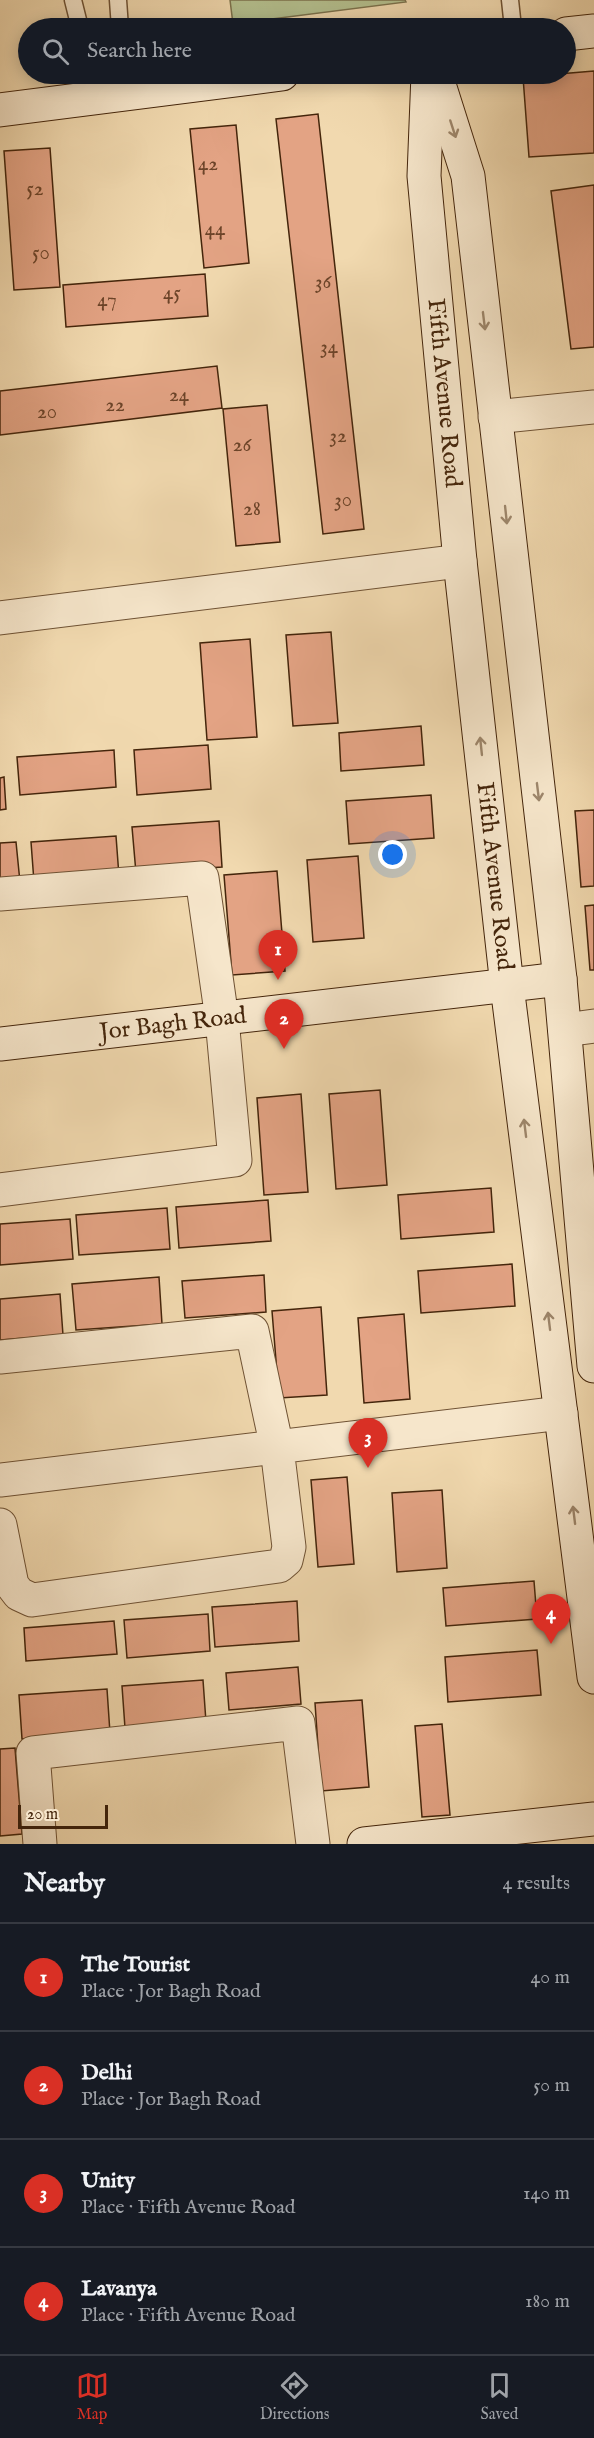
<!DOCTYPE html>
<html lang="en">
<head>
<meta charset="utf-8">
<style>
  :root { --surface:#171b24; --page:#20242c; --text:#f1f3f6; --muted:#9ea1a6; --line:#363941; --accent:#d93025 }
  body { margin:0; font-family:"IM FELL English",serif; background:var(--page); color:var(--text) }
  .scale { position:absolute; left:18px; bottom:15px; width:90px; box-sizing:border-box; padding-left:6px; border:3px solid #44250b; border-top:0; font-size:16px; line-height:21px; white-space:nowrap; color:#44250b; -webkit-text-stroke:4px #f6e6cb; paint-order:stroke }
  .you { position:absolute; left:393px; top:855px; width:21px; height:21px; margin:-15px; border:4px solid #fff; border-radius:50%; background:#1a73e8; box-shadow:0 0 0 9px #1a73e833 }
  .badge { display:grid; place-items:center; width:39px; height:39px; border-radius:50%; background:var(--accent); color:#fff; font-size:20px; font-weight:700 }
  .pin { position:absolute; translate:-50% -50px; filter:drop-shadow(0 2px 3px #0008) }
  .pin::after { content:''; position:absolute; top:32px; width:21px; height:18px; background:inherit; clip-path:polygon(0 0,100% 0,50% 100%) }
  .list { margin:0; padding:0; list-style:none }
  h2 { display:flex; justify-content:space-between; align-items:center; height:78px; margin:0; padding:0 24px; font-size:26px }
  h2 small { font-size:20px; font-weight:400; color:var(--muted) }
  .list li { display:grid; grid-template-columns:39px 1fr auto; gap:18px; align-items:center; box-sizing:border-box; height:108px; padding:0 24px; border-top:2px solid var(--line) }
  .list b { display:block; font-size:22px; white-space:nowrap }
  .list p { margin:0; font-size:20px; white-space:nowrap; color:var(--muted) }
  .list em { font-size:20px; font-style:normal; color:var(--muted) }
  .icon { flex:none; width:33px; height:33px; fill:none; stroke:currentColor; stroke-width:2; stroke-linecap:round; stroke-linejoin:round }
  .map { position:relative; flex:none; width:594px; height:1844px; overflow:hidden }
  .search { position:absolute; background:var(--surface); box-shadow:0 3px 15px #0003; left:18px; right:18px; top:18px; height:66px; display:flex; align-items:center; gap:15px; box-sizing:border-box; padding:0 21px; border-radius:33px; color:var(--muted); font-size:22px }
  .sheet { height:510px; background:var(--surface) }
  nav { display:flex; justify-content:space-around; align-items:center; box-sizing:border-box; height:84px; border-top:2px solid var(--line); background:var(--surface); font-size:16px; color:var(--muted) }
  nav a { display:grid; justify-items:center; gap:3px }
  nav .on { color:var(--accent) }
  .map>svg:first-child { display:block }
</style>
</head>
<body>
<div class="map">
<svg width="594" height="1844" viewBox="0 0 594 1844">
  <rect width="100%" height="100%" fill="#f1d9af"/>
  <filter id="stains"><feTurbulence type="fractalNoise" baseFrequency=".00333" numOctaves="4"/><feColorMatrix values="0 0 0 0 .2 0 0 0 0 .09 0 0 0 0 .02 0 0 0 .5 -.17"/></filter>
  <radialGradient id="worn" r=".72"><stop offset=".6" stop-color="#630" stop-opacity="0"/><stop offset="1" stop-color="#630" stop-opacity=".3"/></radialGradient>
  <path fill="#b4c08f" stroke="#7c724d" stroke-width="1.5" d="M230,0H405L406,2L233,24Z"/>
  <path fill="#e3a384" stroke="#44250b" stroke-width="1.5" d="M594,71V153L529,157L523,77Z
    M318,114L364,529L323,534L276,119Z
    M236,125L249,263L204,268L190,129Z
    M50,148L60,287L14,290L4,151Z
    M594,185V347L571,349L551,191Z
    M205,274L208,316L66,327L63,285Z
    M217,366L222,408L0,435V391Z
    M267,405L280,542L236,546L223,409Z
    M331,632L338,723L293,726L286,635Z
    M250,639L257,737L207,740L200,643Z
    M421,726L424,765L341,771L339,733Z
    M208,745L211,789L137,795L134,750Z
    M114,750L116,787L20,795L17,757Z
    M4,777L6,809L0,810V778Z
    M431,795L434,838L349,844L346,801Z
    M594,810V886L581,887L575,811Z
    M219,821L222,867L136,873L132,827Z
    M116,836L119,876L34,882L31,842Z
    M16,842L20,882L0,884V843Z
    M358,856L364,938L313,942L307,860Z
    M277,871L285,971L232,975L224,875Z
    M594,905V970H590L585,906Z
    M380,1090L387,1185L336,1189L329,1094Z
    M301,1094L308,1192L264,1195L257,1098Z
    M491,1188L494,1232L401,1239L398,1195Z
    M268,1200L271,1241L179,1248L176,1207Z
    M167,1208L170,1249L79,1255L76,1215Z
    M70,1219L73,1259L0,1265V1224Z
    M512,1264L515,1306L421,1313L418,1271Z
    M264,1275L266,1312L185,1318L182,1281Z
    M159,1277L162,1324L76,1330L72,1284Z
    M60,1294L63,1335L0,1340V1299Z
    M321,1307L327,1395L279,1398L272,1311Z
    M404,1314L410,1399L364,1403L358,1318Z
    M347,1477L354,1564L318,1567L311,1480Z
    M442,1490L447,1568L397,1572L392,1493Z
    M534,1581L537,1619L446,1626L443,1588Z
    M297,1601L299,1641L215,1647L212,1607Z
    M208,1614L210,1651L127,1658L124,1620Z
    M114,1621L117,1654L26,1661L24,1628Z
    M537,1650L541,1695L448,1702L445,1657Z
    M298,1667L301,1704L229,1710L226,1673Z
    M203,1680L206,1722L125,1728L122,1686Z
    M107,1689L110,1733L22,1739L19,1695Z
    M362,1700L369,1787L321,1791L315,1703Z
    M442,1724L450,1815L422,1817L415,1726Z
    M15,1748L22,1834L0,1836V1749Z"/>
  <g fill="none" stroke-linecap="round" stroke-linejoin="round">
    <defs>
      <path id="lane" d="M73,0L80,28
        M118,0L120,28
        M510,0L513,28
        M88,74L92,99"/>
      <path id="street" d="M495,417L594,407
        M0,618L460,561
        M0,894L202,878L222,1019L235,1160L0,1190
        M565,1030L594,1026
        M0,1357L252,1331L277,1448L289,1547L286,1560L279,1566L32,1600L19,1594L12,1585L0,1525
        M0,1480L561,1413
        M40,1844L33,1753L298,1723L313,1844"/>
      <g id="secondary">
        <path d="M566,34L594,31"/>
        <path id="s1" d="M428,74L424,176L460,561L507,986L594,1677"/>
        <path d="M436,75L468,176L560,979L594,1366"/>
        <path d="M0,110L282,74"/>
        <path id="s2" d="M0,1044L560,979"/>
        <path d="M364,1844L594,1819"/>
      </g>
    </defs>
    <use href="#lane" stroke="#6f5234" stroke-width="19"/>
    <use href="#street" stroke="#6f5234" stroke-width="35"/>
    <use href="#secondary" stroke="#44250b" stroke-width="35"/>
    <use href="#lane" stroke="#f6e6cb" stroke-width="16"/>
    <use href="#street" stroke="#f6e6cb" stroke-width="33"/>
    <use href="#secondary" stroke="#f6e6cb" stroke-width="33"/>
  </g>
  <defs><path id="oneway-shaft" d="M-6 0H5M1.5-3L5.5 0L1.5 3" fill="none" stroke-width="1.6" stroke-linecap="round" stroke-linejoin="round" transform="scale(1.5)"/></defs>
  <g stroke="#9d866b">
    <use href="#oneway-shaft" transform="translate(453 129) rotate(72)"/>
    <use href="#oneway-shaft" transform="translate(484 321) rotate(83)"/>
    <use href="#oneway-shaft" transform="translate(506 515) rotate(84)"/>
    <use href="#oneway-shaft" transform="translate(481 746) rotate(-96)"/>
    <use href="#oneway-shaft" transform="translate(538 792) rotate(83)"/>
    <use href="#oneway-shaft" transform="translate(525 1128) rotate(-97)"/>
    <use href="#oneway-shaft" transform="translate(549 1321) rotate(-97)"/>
    <use href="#oneway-shaft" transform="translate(574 1515) rotate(-97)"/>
  </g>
  <g text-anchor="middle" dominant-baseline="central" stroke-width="4.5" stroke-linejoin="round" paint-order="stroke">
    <g font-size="21" fill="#6c4429">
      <text x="208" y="164">42</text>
      <text x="35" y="189">52</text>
      <text x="215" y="229">44</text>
      <text x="41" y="253">50</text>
      <text x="323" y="282">36</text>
      <text x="172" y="293">45</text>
      <text x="107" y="300">47</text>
      <text x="329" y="347">34</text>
      <text x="179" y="395">24</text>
      <text x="115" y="405">22</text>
      <text x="47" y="412">20</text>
      <text x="338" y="436">32</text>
      <text x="242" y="445">26</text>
      <text x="343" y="500">30</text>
      <text x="252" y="509">28</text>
    </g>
    <g font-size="24" fill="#44250b" stroke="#f6e6cb">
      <text stroke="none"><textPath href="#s1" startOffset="320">Fifth Avenue Road</textPath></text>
      <text stroke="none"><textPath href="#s1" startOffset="806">Fifth Avenue Road</textPath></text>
      <text stroke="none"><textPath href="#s2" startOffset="174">Jor Bagh Road</textPath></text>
    </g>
  </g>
  <rect width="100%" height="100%" filter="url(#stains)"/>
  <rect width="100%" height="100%" fill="url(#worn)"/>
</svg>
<div class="scale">20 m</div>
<div class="you"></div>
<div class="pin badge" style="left:278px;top:980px">1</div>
<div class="pin badge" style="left:284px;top:1049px">2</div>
<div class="pin badge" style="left:368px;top:1468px">3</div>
<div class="pin badge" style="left:551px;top:1644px">4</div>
<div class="search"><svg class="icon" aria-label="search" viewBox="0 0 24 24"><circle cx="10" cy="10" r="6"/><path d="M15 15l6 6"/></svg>Search here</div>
</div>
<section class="sheet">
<h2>Nearby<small>4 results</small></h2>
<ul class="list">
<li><span class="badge">1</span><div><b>The Tourist</b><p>Place · Jor Bagh Road</p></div><em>40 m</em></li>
<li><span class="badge">2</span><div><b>Delhi</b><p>Place · Jor Bagh Road</p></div><em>50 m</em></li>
<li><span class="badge">3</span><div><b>Unity</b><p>Place · Fifth Avenue Road</p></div><em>140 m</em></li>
<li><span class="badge">4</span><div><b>Lavanya</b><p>Place · Fifth Avenue Road</p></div><em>180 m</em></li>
</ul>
</section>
<nav>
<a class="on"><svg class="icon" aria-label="map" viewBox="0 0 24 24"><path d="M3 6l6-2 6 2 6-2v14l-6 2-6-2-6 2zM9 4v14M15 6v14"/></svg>Map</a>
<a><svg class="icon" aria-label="directions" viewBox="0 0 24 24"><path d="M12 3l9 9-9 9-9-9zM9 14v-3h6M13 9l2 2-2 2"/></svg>Directions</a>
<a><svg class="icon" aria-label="saved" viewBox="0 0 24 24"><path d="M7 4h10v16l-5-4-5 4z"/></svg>Saved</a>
</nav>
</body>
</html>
